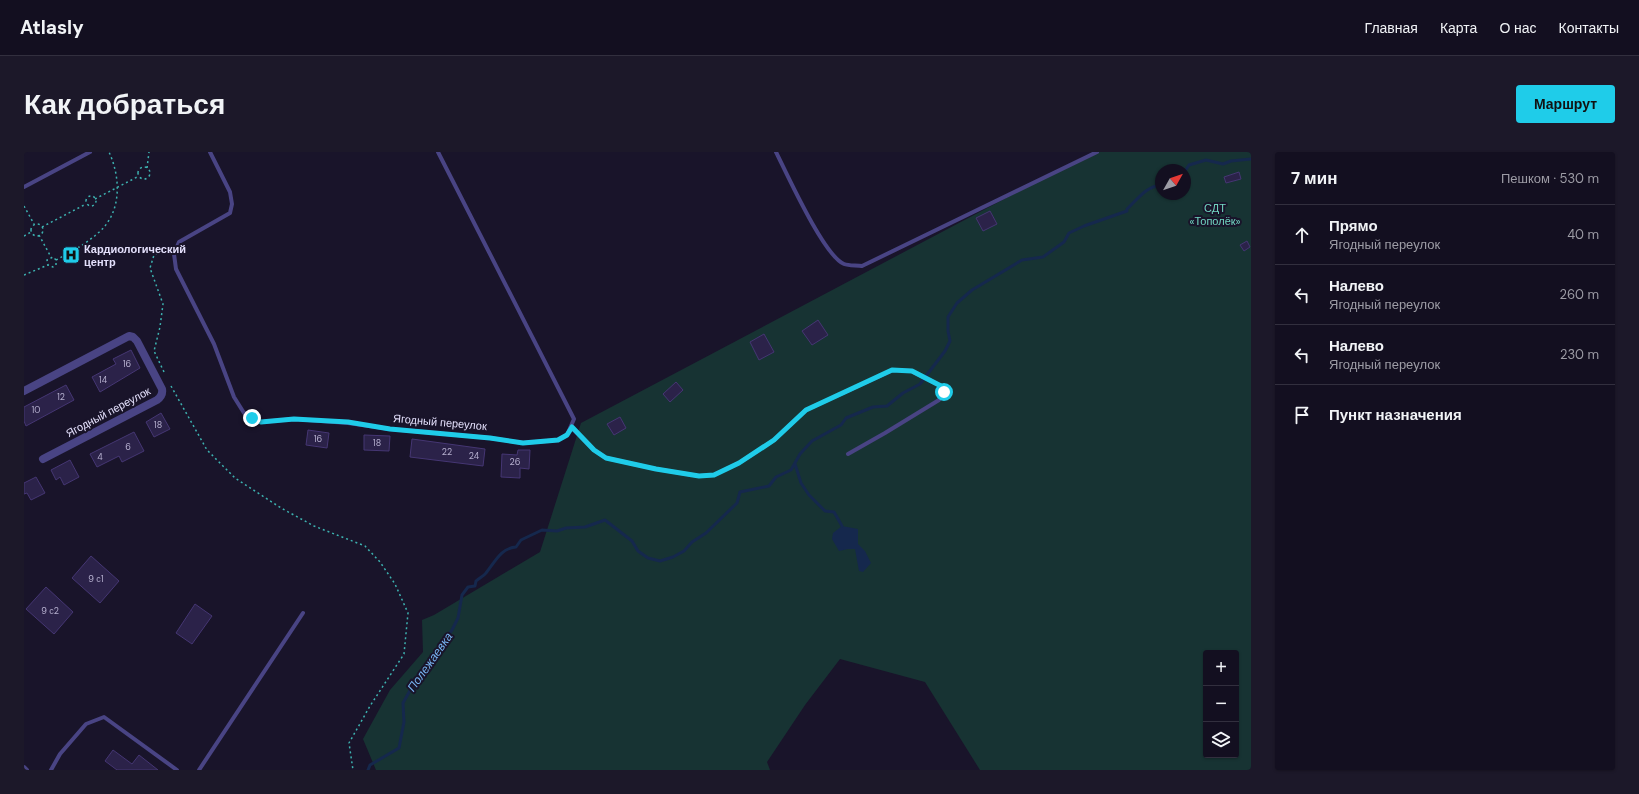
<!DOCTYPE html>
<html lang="ru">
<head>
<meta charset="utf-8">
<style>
  :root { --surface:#130f20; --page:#1c1829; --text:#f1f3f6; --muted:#9d9ca5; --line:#322f3e; --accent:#1fcce9 }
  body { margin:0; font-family:"DM Sans",sans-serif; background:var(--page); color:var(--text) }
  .controls { position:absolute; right:12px; bottom:12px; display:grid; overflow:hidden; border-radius:4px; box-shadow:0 1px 3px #0004 }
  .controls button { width:36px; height:36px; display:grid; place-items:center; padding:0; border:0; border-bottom:1px solid var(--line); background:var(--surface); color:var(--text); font:20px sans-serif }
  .compass { position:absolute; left:1131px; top:12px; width:36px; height:36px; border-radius:50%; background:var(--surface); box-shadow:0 1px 3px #0004; rotate:50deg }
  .stop { position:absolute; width:12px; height:12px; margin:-9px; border:3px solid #1fcce9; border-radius:50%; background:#fff }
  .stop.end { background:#1fcce9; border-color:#fff; box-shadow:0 1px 4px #0008 }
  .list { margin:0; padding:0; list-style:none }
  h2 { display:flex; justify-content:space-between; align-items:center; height:52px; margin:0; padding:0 16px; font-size:17px }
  h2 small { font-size:13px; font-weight:400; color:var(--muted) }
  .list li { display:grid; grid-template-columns:26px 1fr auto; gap:12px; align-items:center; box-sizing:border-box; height:60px; padding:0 16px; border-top:1px solid var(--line) }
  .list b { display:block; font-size:15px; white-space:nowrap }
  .list p { margin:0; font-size:13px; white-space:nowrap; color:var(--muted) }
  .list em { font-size:13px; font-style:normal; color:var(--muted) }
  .icon { flex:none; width:22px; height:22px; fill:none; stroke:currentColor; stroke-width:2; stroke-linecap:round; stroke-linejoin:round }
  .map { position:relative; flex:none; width:1227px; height:618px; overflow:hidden; border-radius:4px }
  header { display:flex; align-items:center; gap:24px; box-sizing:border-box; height:56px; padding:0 20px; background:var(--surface); border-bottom:1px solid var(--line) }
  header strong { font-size:19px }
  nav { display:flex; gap:22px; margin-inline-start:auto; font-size:14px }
  .intro { display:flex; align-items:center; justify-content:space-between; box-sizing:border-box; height:96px; padding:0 24px }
  h1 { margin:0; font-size:28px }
  .button { padding:10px 18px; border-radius:4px; background:var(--accent); color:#111; font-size:14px; font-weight:700 }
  main { display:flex; gap:24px; padding:0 24px }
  aside { flex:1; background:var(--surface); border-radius:4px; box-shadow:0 1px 3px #0004 }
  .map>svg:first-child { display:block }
</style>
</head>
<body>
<header>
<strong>Atlasly</strong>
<nav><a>Главная</a><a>Карта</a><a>О нас</a><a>Контакты</a></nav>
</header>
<div class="intro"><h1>Как добраться</h1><a class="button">Маршрут</a></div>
<main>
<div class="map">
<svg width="1227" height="618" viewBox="0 0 1227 618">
  <rect width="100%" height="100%" fill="#19142a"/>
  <path fill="#173333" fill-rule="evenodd" d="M1069,0H1227V618H956L901,530L816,507L781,553L743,610L746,618H352L339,587L366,538L399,500L398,468L410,463L516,400L557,271ZM1137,18H1161V42H1137ZM1182,501H1212V603H1182Z"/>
  <path fill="#15284d" d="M818,374L834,377V392L841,399L847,411L839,420L835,419L831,397H824L815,399L808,387L809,381Z"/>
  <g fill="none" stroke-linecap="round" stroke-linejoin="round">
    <path stroke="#15284d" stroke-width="3" d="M1161,19L1165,13L1182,8L1199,12L1207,9L1227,7
      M771,312L777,331L785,343L801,359L810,360L818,374
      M344,618L346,613L375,596L380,570L379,551L394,524L428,478L434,466L438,443L444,435L451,434L452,429C455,426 460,424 462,421C471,410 477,396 492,395L497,388L518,378L533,379L542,376L561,375L581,368L608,389L614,399L624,406L636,409L649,405L660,399L668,390L682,381L713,351L716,340L745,334L752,325L767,318L776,302L788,289L817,273L822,266L849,255L863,254L879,241L896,232L921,199L926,189L924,179V165L933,151L948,138L998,108L1019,105L1040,90L1045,81L1060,74L1103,59V57C1114,47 1121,35 1137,33"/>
  </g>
  <path fill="#2b2249" stroke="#453673" d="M1215,20L1217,27L1202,31L1200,25Z
    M966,59L973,72L959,79L952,66Z
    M1223,89L1226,95L1220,99L1216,93Z
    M794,168L804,183L788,193L778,179Z
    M740,182L750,200L735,208L726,190Z
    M107,198L116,216L76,240L68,225L92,212L89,207Z
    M652,230L659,238L646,250L639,242Z
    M42,233L50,248L2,274L0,269V255Z
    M137,261L146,277L130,285L122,270Z
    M596,265L602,276L590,283L583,272Z
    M284,278L305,281L303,296L282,293Z
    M110,280L120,299L98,310L95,304L73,315L66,302Z
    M340,283L366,284L365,299L340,298Z
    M388,287L461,297L459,314L386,305Z
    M494,298H506L505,317L496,316V326L477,325L478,302L493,303Z
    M46,308L55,325L40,333L36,325L32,328L27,318Z
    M12,325L21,341L7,348L3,341L0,342V331Z
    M67,404L95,429L76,451L48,426Z
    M22,435L49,460L30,482L2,457Z
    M171,452L188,464L168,492L152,481Z
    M89,598L108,612L115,603L134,618H93L81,609Z"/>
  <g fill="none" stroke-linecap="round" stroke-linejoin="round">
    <path stroke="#3db2b0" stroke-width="1.5" stroke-dasharray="2 3" stroke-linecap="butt" d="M114 21a6 6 0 1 1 12 0a6 6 0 1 1-12 0Z
      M123,16L125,0
      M62 49a5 5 0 1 1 10 0a5 5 0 1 1-10 0Z
      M71,47L115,24
      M0,54L10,72
      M7 78a6 6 0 1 1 12 0a6 6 0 1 1-12 0Z
      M18,75L62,52
      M15,83L27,105
      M0,84L7,80
      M32,108C47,100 62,92 74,81C98,61 97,26 85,0
      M0,123L24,113L29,115L32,113V108L29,105L23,108L24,113
      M140,220L130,199L136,175L139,152L126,116L130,103L145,95
      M147,234L183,298L211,326L257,356L290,374L341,394L356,410L371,432L384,461L380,502L346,554L325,591L329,618"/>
    <path stroke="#494484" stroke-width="4" d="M186,0L206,40L208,52L206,61L155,90L150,102L152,117L190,192L210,245L220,261L228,266L237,270L270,267L324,271L366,277L466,286L499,291L534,288L543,283L550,267L414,0
      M752,0C763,22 800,104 820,112C825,114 833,113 838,114L1073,0
      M0,35L66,0
      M547,275L570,298L582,306L632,317L675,324L690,323L715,311L750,288L782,258L869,218L887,219L917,234L920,240L915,248L861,281L824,302
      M0,615L3,618
      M27,618L36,602L62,572L80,565L153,618
      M175,618L279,461"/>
    <path stroke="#494484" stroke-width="8" d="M0,239L105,184L109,185L113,189L138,237C139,242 137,245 133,248L19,307"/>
  </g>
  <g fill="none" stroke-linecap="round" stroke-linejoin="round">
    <path stroke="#1fcce9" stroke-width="5" d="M228,266L237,270L270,267L324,270L366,277L466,286L499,291L534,288L543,283L548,275L570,298L582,306L632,317L675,324L690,323L715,311L750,288L782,258L868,218L888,219L917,234L920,240"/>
  </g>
  <defs>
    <symbol id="hospital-square" viewBox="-11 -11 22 22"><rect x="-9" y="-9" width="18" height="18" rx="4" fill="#1fcce9" stroke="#19142a"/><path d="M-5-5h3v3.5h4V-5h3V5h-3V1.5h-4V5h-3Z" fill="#111"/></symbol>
  </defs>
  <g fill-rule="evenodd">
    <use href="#hospital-square" x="37" y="93" width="20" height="20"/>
  </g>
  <g text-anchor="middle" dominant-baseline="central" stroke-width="4" stroke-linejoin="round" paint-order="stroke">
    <g font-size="9" fill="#b6b0cf">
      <text x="103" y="212">16</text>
      <text x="79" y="228">14</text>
      <text x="37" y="245">12</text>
      <text x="12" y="258">10</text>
      <text x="134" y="273">18</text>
      <text x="294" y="287">16</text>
      <text x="353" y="291">18</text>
      <text x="104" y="295">6</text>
      <text x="423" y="300">22</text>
      <text x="450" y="304">24</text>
      <text x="76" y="305">4</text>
      <text x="491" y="310">26</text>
      <text x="72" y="427">9 с1</text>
      <text x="26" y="459">9 с2</text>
    </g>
    <g font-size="11" fill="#71d6c2" stroke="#19142a">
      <text x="1191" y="56">СДТ<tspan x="1191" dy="13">«Тополёк»</tspan></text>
    </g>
    <g font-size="11" font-weight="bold" fill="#e4e0fc" stroke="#19142a" text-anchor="start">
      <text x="60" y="97">Кардиологический<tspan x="60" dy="13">центр</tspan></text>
    </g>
    <g font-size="11" fill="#e4e0fc" stroke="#19142a">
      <text transform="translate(84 260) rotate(-28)">Ягодный переулок</text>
      <text transform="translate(416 270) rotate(5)">Ягодный переулок</text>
    </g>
    <g font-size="12" font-style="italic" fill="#78b4f2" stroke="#19142a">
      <text transform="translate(406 510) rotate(-55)">Полежаевка</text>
    </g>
  </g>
</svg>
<div class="controls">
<button>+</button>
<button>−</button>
<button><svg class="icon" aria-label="layers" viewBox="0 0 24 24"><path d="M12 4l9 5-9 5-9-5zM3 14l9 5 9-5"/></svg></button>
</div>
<svg class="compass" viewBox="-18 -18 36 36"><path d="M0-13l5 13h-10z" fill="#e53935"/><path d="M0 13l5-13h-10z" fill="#9d9ca5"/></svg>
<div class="stop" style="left:920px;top:240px"></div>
<div class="stop end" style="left:228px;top:266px"></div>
</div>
<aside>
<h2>7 мин<small>Пешком · 530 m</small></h2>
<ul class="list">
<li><svg class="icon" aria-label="ahead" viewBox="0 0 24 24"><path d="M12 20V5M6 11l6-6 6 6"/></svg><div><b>Прямо</b><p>Ягодный переулок</p></div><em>40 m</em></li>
<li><svg class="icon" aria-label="left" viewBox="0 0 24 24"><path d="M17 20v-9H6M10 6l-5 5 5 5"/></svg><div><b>Налево</b><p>Ягодный переулок</p></div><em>260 m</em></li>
<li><svg class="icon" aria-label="left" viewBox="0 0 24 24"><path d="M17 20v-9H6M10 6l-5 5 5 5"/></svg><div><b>Налево</b><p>Ягодный переулок</p></div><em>230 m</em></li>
<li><svg class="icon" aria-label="arrive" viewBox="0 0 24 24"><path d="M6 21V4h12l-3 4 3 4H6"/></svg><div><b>Пункт назначения</b></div></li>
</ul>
</aside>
</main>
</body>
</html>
